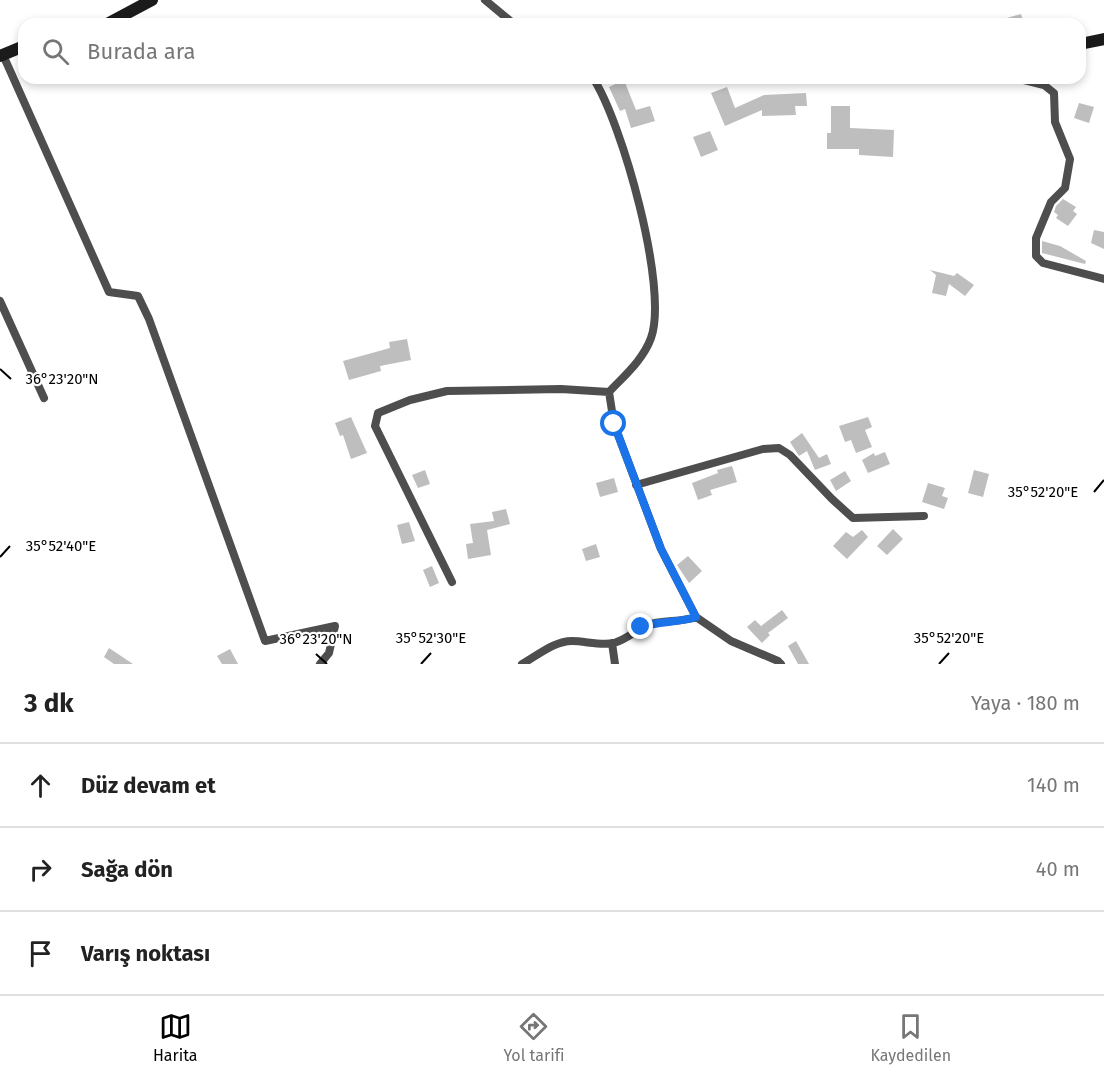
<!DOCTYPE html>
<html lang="tr">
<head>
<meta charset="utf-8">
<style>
  :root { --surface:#fff; --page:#f2f2f2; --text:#222; --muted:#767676; --line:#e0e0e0; --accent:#000 }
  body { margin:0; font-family:"Fira Sans",sans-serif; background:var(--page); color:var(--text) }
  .stop { position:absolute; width:18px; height:18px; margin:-14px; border:4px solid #1a73e8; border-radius:50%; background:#fff }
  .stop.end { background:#1a73e8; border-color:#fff; box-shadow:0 2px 6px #0008 }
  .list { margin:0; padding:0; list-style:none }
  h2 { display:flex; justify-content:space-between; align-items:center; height:78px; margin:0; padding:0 24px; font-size:26px }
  h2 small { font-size:20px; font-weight:400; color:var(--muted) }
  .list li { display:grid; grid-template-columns:39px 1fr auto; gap:18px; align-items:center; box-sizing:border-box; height:84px; padding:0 24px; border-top:2px solid var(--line) }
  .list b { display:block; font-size:22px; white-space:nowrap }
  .list em { font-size:20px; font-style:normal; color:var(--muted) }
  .icon { flex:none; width:33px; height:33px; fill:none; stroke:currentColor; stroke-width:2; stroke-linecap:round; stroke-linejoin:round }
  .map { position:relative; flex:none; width:1104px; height:664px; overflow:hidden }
  .search { position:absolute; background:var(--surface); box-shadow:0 3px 9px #0003; left:18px; right:18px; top:18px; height:66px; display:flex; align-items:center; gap:15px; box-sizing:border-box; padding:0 21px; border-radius:18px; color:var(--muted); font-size:22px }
  .sheet { height:330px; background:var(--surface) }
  nav { display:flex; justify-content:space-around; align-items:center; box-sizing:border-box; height:84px; border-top:2px solid var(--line); background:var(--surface); font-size:16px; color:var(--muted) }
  nav a { display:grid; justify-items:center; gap:3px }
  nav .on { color:var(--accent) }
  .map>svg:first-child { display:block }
</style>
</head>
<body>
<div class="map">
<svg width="1104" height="664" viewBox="0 0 1104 664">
  <rect width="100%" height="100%" fill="#fff"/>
  <path fill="#bebebe" d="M1021,14L1024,24H994L993,22Z
    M624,80L636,110L650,106L655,121L631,128L625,109L620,111L609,87Z
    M727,87L735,108L764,95L806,93L807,106H795L796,115L762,116V110L725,126L711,93Z
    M1079,103L1094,107L1089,123L1074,118Z
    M831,106H850V128L894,130L893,157L859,155V149H827V133H831Z
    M710,131L718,150L701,157L693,137Z
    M1063,199L1076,207L1073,211L1077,214L1068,226L1056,218L1058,215L1054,212L1056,206Z
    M1094,230L1104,232V249L1091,243Z
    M1042,241L1060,246L1086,261L1085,264L1042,253Z
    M930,270L954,276L957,273L974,285L965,296L949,284L946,296L932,293L936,275Z
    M407,339L411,360L380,366L381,371L349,380L343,361L390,348L389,342Z
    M351,417L367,453L351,459L343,435L340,436L335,423Z
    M868,417L872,427L865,430L872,447L856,453L851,440L845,442L839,426Z
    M802,433L819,458L827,454L831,464L815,470L807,451L799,456L790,442Z
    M885,452L890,464L868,473L862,460L874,453L875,456Z
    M732,466L737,482L710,490L712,495L698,500L692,483L718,473L717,470Z
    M425,470L430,484L418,488L412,475Z
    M974,470L989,474L983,497L968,493Z
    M845,471L851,481L836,491L830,480Z
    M614,478L618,492L600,497L596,483Z
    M928,483L945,488L942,496L948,498L944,509L922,502Z
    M506,509L510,524L487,530L491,555L468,559L466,544L473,543L470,524L494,521L492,512Z
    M409,522L415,541L402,544L397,525Z
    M893,529L903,539L887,555L877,546Z
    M862,530L868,537L847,559L833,546L846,532L853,537Z
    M596,544L600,557L586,561L582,549Z
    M688,556L702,571L689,583L677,565Z
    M432,566L439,583L430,587L423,570Z
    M782,610L788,618L768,633L770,635L762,643L747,627L755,620L761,626Z
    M796,641L809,664H798L788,646Z
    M109,648L133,664H114L104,657Z
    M230,649L238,664H222L217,656Z"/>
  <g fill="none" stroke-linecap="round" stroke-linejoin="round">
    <path stroke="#4e4e4e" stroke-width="8" d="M485,0L514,24
      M3,55L109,292L138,296L149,319L265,641L335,626L329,653L320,664
      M593,78C622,122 669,289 651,338C643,360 624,376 609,392
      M1023,78L1024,80L1044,85L1054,93L1055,122L1070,159L1065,188L1051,202L1036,238V256L1043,263L1104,279
      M0,301L44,398
      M609,392L614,424L661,549L696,617L731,641L778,661L781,664
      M636,485L763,449L779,448L790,455L832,499L853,518L924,516
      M452,582L375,426L378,413L410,400L447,391L561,389L609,392
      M612,643L615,664
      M522,664C537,656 554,641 572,641C585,641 601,646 614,643C629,639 639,626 655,623C669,620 682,622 696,617"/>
    <path stroke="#1b1b1b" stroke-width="12" d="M107,24L152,0
      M1080,44L1104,39
      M0,56L24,46"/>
  </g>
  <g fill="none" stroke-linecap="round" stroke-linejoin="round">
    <path stroke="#1a73e8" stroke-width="8" d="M614,424L661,549L696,617C678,623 659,621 641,627"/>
  </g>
  <path fill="none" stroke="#000" stroke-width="2" d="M0,369L11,379M1094,492L1104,480M0,557L10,546M316,654L327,664M421,664L431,653M939,664L949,653"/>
  <g font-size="15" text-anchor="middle" fill="#000" stroke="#fff" stroke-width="4.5" stroke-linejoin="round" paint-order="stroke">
    <text x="62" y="384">36°23'20"N</text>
    <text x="1043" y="497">35°52'20"E</text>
    <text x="61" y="551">35°52'40"E</text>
    <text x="431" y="643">35°52'30"E</text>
    <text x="949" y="643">35°52'20"E</text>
    <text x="316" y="644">36°23'20"N</text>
  </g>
</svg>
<div class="stop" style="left:614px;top:424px"></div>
<div class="stop end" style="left:641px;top:627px"></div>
<div class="search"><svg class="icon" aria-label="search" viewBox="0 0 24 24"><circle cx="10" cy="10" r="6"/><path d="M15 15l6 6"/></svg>Burada ara</div>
</div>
<section class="sheet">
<h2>3 dk<small>Yaya · 180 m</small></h2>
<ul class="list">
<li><svg class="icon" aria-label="ahead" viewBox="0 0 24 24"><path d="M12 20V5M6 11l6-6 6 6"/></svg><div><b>Düz devam et</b></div><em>140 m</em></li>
<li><svg class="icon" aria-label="right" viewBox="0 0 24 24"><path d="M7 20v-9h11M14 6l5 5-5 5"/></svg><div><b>Sağa dön</b></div><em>40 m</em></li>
<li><svg class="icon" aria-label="arrive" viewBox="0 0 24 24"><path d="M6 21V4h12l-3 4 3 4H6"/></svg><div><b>Varış noktası</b></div></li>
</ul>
</section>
<nav>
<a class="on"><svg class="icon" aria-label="map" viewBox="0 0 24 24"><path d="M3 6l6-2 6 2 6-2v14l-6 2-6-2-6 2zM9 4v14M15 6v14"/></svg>Harita</a>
<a><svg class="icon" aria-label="directions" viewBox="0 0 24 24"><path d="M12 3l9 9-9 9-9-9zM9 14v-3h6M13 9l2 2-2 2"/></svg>Yol tarifi</a>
<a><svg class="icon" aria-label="saved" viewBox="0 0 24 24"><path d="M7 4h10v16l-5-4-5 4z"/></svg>Kaydedilen</a>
</nav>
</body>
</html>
